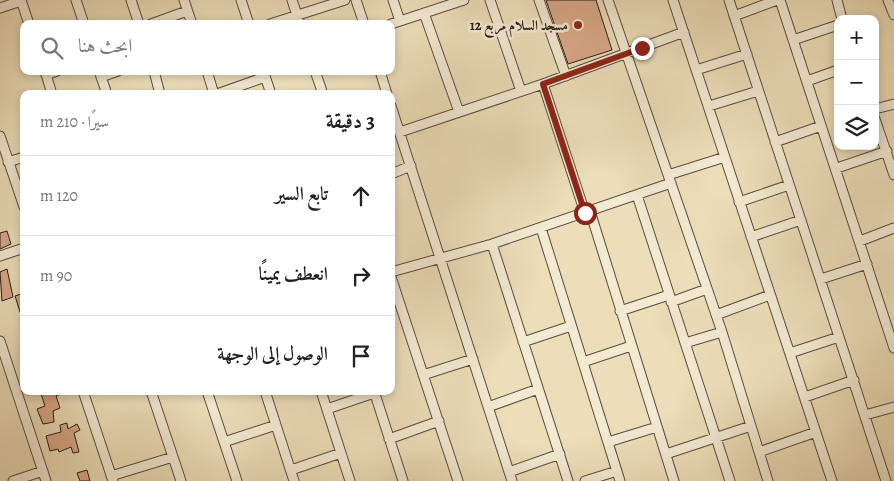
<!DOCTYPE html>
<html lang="ar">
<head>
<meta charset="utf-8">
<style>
  :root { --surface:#fff; --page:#f6f6f6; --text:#222; --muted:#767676; --line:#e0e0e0 }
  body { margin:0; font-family:Alegreya,Amiri,serif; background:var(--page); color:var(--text); direction:rtl }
  .controls { position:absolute; right:15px; top:15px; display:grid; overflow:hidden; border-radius:10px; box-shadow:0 2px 8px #0003 }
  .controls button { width:45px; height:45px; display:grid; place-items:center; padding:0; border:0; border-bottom:1px solid var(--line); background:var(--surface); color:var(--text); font:25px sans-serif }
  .stop { position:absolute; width:15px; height:15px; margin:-11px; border:4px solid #8f2418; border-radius:50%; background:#fff }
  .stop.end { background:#8f2418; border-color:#fff; box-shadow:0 1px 5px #0008 }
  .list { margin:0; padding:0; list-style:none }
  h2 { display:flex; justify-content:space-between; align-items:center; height:65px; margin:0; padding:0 20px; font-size:21px }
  h2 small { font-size:16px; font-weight:400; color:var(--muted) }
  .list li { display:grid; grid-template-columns:32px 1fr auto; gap:15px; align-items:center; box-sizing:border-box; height:80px; padding:0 20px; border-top:1px solid var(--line) }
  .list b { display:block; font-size:19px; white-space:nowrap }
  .list em { font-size:16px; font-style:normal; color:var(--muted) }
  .icon { flex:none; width:28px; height:28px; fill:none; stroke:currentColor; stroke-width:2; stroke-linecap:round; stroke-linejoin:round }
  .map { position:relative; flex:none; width:894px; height:481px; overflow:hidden; direction:ltr }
  .search { position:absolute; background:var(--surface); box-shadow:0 2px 8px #0003; left:20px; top:20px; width:375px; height:55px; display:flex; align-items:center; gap:12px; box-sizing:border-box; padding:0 18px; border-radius:10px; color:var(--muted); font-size:19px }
  .panel { position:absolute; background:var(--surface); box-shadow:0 2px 8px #0003; left:20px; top:90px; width:375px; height:305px; border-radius:10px; direction:rtl }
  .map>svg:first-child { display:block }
</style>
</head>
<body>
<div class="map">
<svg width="894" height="481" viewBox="0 0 894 481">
  <rect width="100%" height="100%" fill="#ecdeb9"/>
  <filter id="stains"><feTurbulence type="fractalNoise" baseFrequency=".004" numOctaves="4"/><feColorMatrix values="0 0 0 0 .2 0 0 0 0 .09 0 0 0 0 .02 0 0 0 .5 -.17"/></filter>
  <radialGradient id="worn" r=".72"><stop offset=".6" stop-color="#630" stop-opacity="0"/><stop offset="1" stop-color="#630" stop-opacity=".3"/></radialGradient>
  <path fill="#d9a889" stroke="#281d16" d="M546,0H596L612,50L568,64Z
    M7,231L11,244L0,249V233Z
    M7,269L13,297L2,301L0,272Z
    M24,293V318H22L15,296Z
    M40,391H67L56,396L60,408L53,411L54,422L43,424L37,409L45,406Z
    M67,423L68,429L77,424L80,430L74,433L79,452L73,453L71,447L59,452L58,449L50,451L46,436L61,432L60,425Z
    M87,470L90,481H80L77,473Z"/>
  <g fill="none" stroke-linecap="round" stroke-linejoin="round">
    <defs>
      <path id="minor" d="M21,0L29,24
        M76,0L84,24
        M131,0L139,24
        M184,0L192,24
        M241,0L249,24
        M292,0L300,24
        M356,0L364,24
        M393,0L400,21
        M490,0L521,91
        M539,0L566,76
        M608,0L722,332L768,481
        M673,0L832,481
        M729,0L886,481
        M780,0L894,348
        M837,0L842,19
        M888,0L894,15
        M0,8L21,1
        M424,13L459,112
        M734,16L777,0
        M151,24L187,11
        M270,24L345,0
        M391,24L464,0
        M793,40L838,25
        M696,70L747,54
        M45,71L52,94
        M99,71L107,94
        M154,71L160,94
        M207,71L214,94
        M315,71L323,94
        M380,71L387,94
        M264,73L271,94
        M46,75L57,71
        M101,77L118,71
        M807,81L838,70
        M543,84L585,213
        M217,94L265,77
        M391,106L512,481
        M709,106L758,91
        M875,109L894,104
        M875,119L894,175
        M400,132L543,84L684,32
        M0,136L24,207
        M775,142L821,126
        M8,162L24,157
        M837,168L887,151
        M391,174L411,166
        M668,175L725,157
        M637,195L730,481
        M739,202L789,185
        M590,211L674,481
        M541,228L620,481
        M751,237L801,220
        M860,241L894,228
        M492,244L568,481
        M0,256L24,248
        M391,272L492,244L671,183
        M391,277L458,481
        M821,279L867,264
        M671,302L707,289
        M620,311L669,295
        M716,315L770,295
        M0,341L46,481
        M523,342L571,326
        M685,343L722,332
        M790,353L839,337
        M583,362L631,346
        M423,375L473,359
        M83,391L113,481
        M151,391L181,481
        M207,391L237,481
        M265,391L294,481
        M321,391L350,481
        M374,391L403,481
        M805,397L854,380
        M488,407L538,389
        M327,409L374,393
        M865,415L894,407
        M389,439L439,421
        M224,442L276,425
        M608,442L657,427
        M759,452L816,432
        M666,454L751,426
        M291,470L341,453
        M509,472L560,454
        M111,476L173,457
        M13,481L43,471
        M585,481L617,471"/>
    </defs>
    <use href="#minor" stroke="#594d3f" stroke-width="11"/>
    <use href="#minor" stroke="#f3ead2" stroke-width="9"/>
  </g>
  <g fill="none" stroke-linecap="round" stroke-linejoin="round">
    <path stroke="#8f2418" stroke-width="6" d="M585,213L543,84L642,48"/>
  </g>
  <circle fill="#8f2418" stroke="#f3ead2" stroke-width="2" cx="578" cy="25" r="5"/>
  <g text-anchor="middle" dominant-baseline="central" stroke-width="5" stroke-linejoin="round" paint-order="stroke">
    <g font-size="14" font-weight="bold" fill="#281d16" stroke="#f3ead2" text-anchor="end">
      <text x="568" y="25">مسجد السلام مربع 12</text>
    </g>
  </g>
  <rect width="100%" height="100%" filter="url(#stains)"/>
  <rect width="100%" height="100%" fill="url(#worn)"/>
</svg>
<div class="controls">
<button>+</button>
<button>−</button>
<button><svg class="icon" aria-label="layers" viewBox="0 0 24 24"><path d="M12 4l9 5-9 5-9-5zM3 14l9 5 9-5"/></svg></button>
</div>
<div class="stop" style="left:585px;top:213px"></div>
<div class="stop end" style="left:642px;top:48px"></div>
<div class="search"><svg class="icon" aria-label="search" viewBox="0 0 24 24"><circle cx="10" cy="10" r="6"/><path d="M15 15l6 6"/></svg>ابحث هنا</div>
<section class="panel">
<h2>3 دقيقة<small>سيرًا · 210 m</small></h2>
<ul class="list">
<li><svg class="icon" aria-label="ahead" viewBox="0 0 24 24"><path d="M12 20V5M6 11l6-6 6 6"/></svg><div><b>تابع السير</b></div><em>120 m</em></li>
<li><svg class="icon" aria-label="right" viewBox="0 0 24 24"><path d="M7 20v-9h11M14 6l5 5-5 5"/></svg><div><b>انعطف يمينًا</b></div><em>90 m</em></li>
<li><svg class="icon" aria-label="arrive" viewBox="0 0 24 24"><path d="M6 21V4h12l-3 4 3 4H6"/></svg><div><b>الوصول إلى الوجهة</b></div></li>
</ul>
</section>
</div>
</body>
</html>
